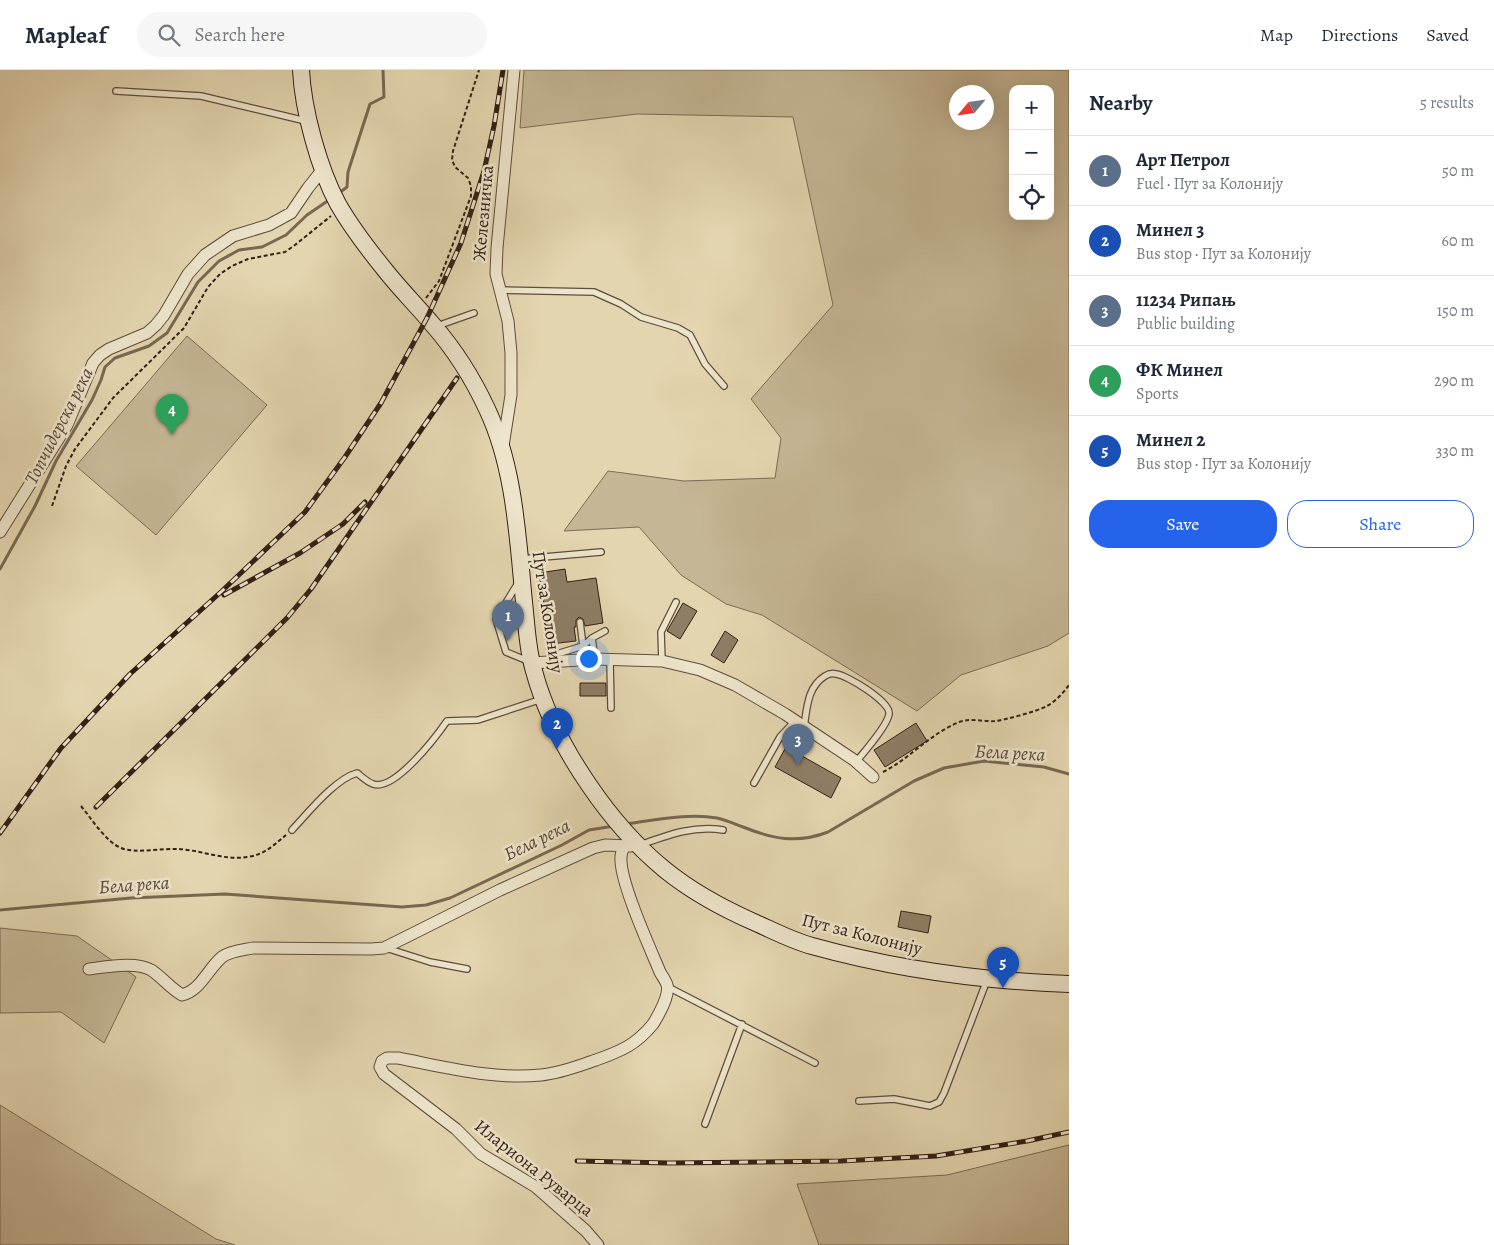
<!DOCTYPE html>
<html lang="en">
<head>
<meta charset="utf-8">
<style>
  :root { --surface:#fff; --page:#f6f6f7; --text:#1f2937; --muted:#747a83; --line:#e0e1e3; --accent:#2563eb }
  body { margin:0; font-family:Alegreya,serif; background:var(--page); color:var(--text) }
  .controls { position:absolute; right:15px; top:15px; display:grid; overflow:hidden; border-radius:10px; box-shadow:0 5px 20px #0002 }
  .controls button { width:45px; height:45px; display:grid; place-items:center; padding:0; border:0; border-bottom:1px solid var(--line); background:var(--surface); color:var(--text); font:25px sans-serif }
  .compass { position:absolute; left:949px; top:15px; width:45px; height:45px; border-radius:50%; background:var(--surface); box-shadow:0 5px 20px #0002; rotate:241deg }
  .you { position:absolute; left:588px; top:588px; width:18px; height:18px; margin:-12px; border:4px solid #fff; border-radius:50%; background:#1a73e8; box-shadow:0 0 0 8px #1a73e833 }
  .badge { display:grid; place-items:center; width:32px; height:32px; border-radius:50%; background:var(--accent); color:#fff; font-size:16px; font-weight:700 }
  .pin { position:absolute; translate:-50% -41px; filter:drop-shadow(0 1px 2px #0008) }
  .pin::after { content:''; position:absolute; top:26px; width:18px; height:15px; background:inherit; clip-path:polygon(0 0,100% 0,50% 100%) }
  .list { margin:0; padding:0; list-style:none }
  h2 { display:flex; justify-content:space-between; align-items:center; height:65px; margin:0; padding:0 20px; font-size:21px }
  h2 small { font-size:16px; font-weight:400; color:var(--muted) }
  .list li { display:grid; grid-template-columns:32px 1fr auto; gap:15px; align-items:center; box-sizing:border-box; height:70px; padding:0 20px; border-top:1px solid var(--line) }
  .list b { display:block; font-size:19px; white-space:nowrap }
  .list p { margin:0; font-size:16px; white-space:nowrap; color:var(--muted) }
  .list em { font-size:16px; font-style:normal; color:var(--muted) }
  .actions { display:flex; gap:10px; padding:15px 20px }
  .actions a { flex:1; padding:11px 0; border:1px solid var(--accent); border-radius:20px; text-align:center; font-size:18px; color:var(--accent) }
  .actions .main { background:var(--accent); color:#fff }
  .icon { flex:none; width:28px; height:28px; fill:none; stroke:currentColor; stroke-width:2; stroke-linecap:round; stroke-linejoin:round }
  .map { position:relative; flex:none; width:1069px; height:1175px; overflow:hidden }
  header { display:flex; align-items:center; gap:30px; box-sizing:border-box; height:70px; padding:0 25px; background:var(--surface); border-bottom:1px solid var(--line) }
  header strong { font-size:24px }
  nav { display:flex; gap:28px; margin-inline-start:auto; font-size:18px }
  .search { width:350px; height:45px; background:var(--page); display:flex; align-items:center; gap:12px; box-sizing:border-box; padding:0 18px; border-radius:28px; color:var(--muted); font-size:19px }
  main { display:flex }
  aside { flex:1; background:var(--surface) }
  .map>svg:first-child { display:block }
</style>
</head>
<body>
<header>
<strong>Mapleaf</strong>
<div class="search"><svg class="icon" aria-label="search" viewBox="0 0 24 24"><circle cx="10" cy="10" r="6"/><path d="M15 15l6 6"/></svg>Search here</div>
<nav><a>Map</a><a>Directions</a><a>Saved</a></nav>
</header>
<main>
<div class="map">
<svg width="1069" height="1175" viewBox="0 0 1069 1175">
  <rect width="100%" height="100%" fill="#e3d5af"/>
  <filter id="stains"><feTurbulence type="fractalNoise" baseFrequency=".004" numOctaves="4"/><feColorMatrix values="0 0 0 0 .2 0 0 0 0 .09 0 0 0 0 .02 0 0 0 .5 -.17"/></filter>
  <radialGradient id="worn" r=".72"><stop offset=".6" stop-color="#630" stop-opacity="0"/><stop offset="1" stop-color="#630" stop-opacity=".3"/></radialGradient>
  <path fill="#c5b695" stroke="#7c6a54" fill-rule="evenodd" d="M524,0H1069V563L1048,576L961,605L917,641L762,545L726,534L681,505L639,457L564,461L608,401L684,411L775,408L781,368L751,329L833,235L793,47L637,44L520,58ZM1013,19H1050V146H1013ZM986,22V52H956V22Z
    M187,266L267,335L156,465L76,396Z
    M0,858L77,866L136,907L104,973L61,942L0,943Z
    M0,1035L216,1169L235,1175H0Z
    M1069,1075V1175H819L797,1114L947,1105Z"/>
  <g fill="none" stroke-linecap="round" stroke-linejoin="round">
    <path stroke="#786751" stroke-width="3" d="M339,123L347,117L348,102L370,34L384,27L383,0
      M0,499L35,436L56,391L92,330L101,310L105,297L115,288L149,276L167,263L198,212L219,191L239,180L262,177L286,165L307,145L329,130
      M626,754C654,750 689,743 717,748C726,750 735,754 743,757C773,769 797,774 828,762L914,711L944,698L984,691L1044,697L1069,704
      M0,840L131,828L225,824L402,837L426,835L450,828L562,775L589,760L614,756"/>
  </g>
  <path fill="#8e7e65" stroke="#321f14" d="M565,499L567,512L596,508L603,553L585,556L583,549L579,547L576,550V557H574L576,571L550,574L539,503Z
    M683,533L697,541L680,569L667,561Z
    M725,561L738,570L724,593L711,585Z
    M580,613H606V626H580Z
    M916,653L927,671L885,697L874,680Z
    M786,677L841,708L831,728L775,697Z
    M901,841L931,846L928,863L898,857Z"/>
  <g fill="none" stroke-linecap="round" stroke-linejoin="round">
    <defs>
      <path id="lane" d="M116,21L201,26L306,51
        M500,220L594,222L621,234L641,247L678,258L690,265L705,294L724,316
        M437,256L474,243
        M521,489L601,482
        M518,513L496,549L506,582L528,591
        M580,552L583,576
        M592,568L595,589
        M560,583L583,576L592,568L605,561
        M610,590L611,638
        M662,591L661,562L676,532
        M804,657C807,639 807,617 825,606C828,604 832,603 836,604C847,605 891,632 889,644C888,655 864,682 856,692
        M754,713L780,667L795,651
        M292,760C308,743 335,709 357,703C361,706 367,712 373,714C394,722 436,667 447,651L478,650L542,629
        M640,775C668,765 694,755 723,760
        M386,878L430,892L467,899
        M668,917L815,993
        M859,1031L894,1029L930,1036L939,1032L944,1023L987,910
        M705,1054L742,954"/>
      <path id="street" d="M503,376L511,325V283L508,251L496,204L497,178L514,0
        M0,462L67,355L93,293L100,285L109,279L147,263L156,255L164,245L188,204L205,185L233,166L269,155L291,143L308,118L323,99
        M532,593L595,589L662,591L700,600L735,615L785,644L854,690L873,707
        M89,899C106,897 136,891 151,900C162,907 170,918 182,925C201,920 207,900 222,887C230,881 243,880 253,878L371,879L384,878L500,820L593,778L605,775L631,776
        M598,1175L586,1161L536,1117L481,1084L456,1059L384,1004L380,997L382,991L387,988H398C445,997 494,1010 541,1005C561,1003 578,996 596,990C621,981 636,975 653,954C658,946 670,925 667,915C666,911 662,906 660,902C650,878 619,810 621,787C621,783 623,779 624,776"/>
      <path id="secondary" d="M301,0C303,40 319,99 338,134C351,157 368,179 385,200C400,219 417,236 433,255C455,280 473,309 487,339C516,400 518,475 525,542C527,561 528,582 534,601C545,642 565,680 589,715C610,746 635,775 664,799C692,822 724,839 756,853C774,861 793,871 812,876C895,899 982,911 1069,914"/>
    </defs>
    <use href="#lane" stroke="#5e4c3b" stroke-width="8"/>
    <use href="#street" stroke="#5e4c3b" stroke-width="13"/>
    <use href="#secondary" stroke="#321f14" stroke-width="18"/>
    <path stroke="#321f14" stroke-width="2" stroke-dasharray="4 2.5" stroke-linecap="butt" d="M426,228L439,211L471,126V116L468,108L455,97L452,90L453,81L479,0
      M52,436L66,396L75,379L113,328L184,258L208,217L220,204L232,196L248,189L285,182L295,175L331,146
      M537,514L547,581
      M883,702C909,689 929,665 957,653C969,647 982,652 995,651C1005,650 1038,641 1047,636C1056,631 1063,623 1069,615
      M81,736C91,748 106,772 121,778C136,784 162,778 178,779C201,780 225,791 247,787C264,785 274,775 286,765"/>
    <use href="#lane" stroke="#ede4cb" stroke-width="5.5"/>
    <use href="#street" stroke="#ede4cb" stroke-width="11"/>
    <use href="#secondary" stroke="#ede4cb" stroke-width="16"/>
    <defs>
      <path id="rail" d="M224,525L300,483L343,454L365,432
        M96,737L287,548L311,519L457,308
        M0,763L61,678L130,604L222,521L305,442L345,387L381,333L427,248L461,173L484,101L494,56L503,0
        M577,1091L669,1093L841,1091L936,1086L1027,1071L1069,1062"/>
    </defs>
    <use href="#rail" stroke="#321f14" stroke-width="5"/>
    <use href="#rail" stroke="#ede4cb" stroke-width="3" stroke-dasharray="9" stroke-linecap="butt"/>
  </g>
  <g text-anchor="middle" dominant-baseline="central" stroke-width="5" stroke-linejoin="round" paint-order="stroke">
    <g font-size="18" fill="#321f14" stroke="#ede4cb">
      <text transform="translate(483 143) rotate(-85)">Железничка</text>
      <text transform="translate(548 542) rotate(81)">Пут за Колонију</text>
      <text transform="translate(862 864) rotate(14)">Пут за Колонију</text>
      <text transform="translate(534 1098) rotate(38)">Илариона Руварца</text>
    </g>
    <g font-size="19" font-style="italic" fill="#5b4938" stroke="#ede4cb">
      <text transform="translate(59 356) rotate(-63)">Топчидерска река</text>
      <text transform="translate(1010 683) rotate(3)">Бела река</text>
      <text transform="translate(537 770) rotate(-26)">Бела река</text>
      <text transform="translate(134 815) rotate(-4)">Бела река</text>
    </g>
  </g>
  <rect width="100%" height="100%" filter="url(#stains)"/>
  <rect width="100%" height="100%" fill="url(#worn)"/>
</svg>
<div class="controls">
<button>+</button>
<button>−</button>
<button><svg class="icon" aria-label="locate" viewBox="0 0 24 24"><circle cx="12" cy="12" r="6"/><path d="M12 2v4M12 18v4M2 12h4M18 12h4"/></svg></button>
</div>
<svg class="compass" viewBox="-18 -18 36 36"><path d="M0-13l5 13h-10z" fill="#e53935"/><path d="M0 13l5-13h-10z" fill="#747a83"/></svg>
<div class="you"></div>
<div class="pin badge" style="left:508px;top:571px;background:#5c6f8a">1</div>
<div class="pin badge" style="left:557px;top:679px;background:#1a4fb4">2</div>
<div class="pin badge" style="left:798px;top:695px;background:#5c6f8a">3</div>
<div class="pin badge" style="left:172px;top:365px;background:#2e9e5b">4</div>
<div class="pin badge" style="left:1003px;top:918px;background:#1a4fb4">5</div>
</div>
<aside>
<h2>Nearby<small>5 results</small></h2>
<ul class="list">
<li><span class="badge" style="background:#5c6f8a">1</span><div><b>Арт Петрол</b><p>Fuel · Пут за Колонију</p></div><em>50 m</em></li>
<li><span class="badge" style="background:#1a4fb4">2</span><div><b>Минел 3</b><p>Bus stop · Пут за Колонију</p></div><em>60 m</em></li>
<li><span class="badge" style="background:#5c6f8a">3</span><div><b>11234 Рипањ</b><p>Public building</p></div><em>150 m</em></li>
<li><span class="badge" style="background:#2e9e5b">4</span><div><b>ФК Минел</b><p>Sports</p></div><em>290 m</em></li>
<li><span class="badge" style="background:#1a4fb4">5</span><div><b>Минел 2</b><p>Bus stop · Пут за Колонију</p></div><em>330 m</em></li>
</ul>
<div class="actions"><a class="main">Save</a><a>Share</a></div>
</aside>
</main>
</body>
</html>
